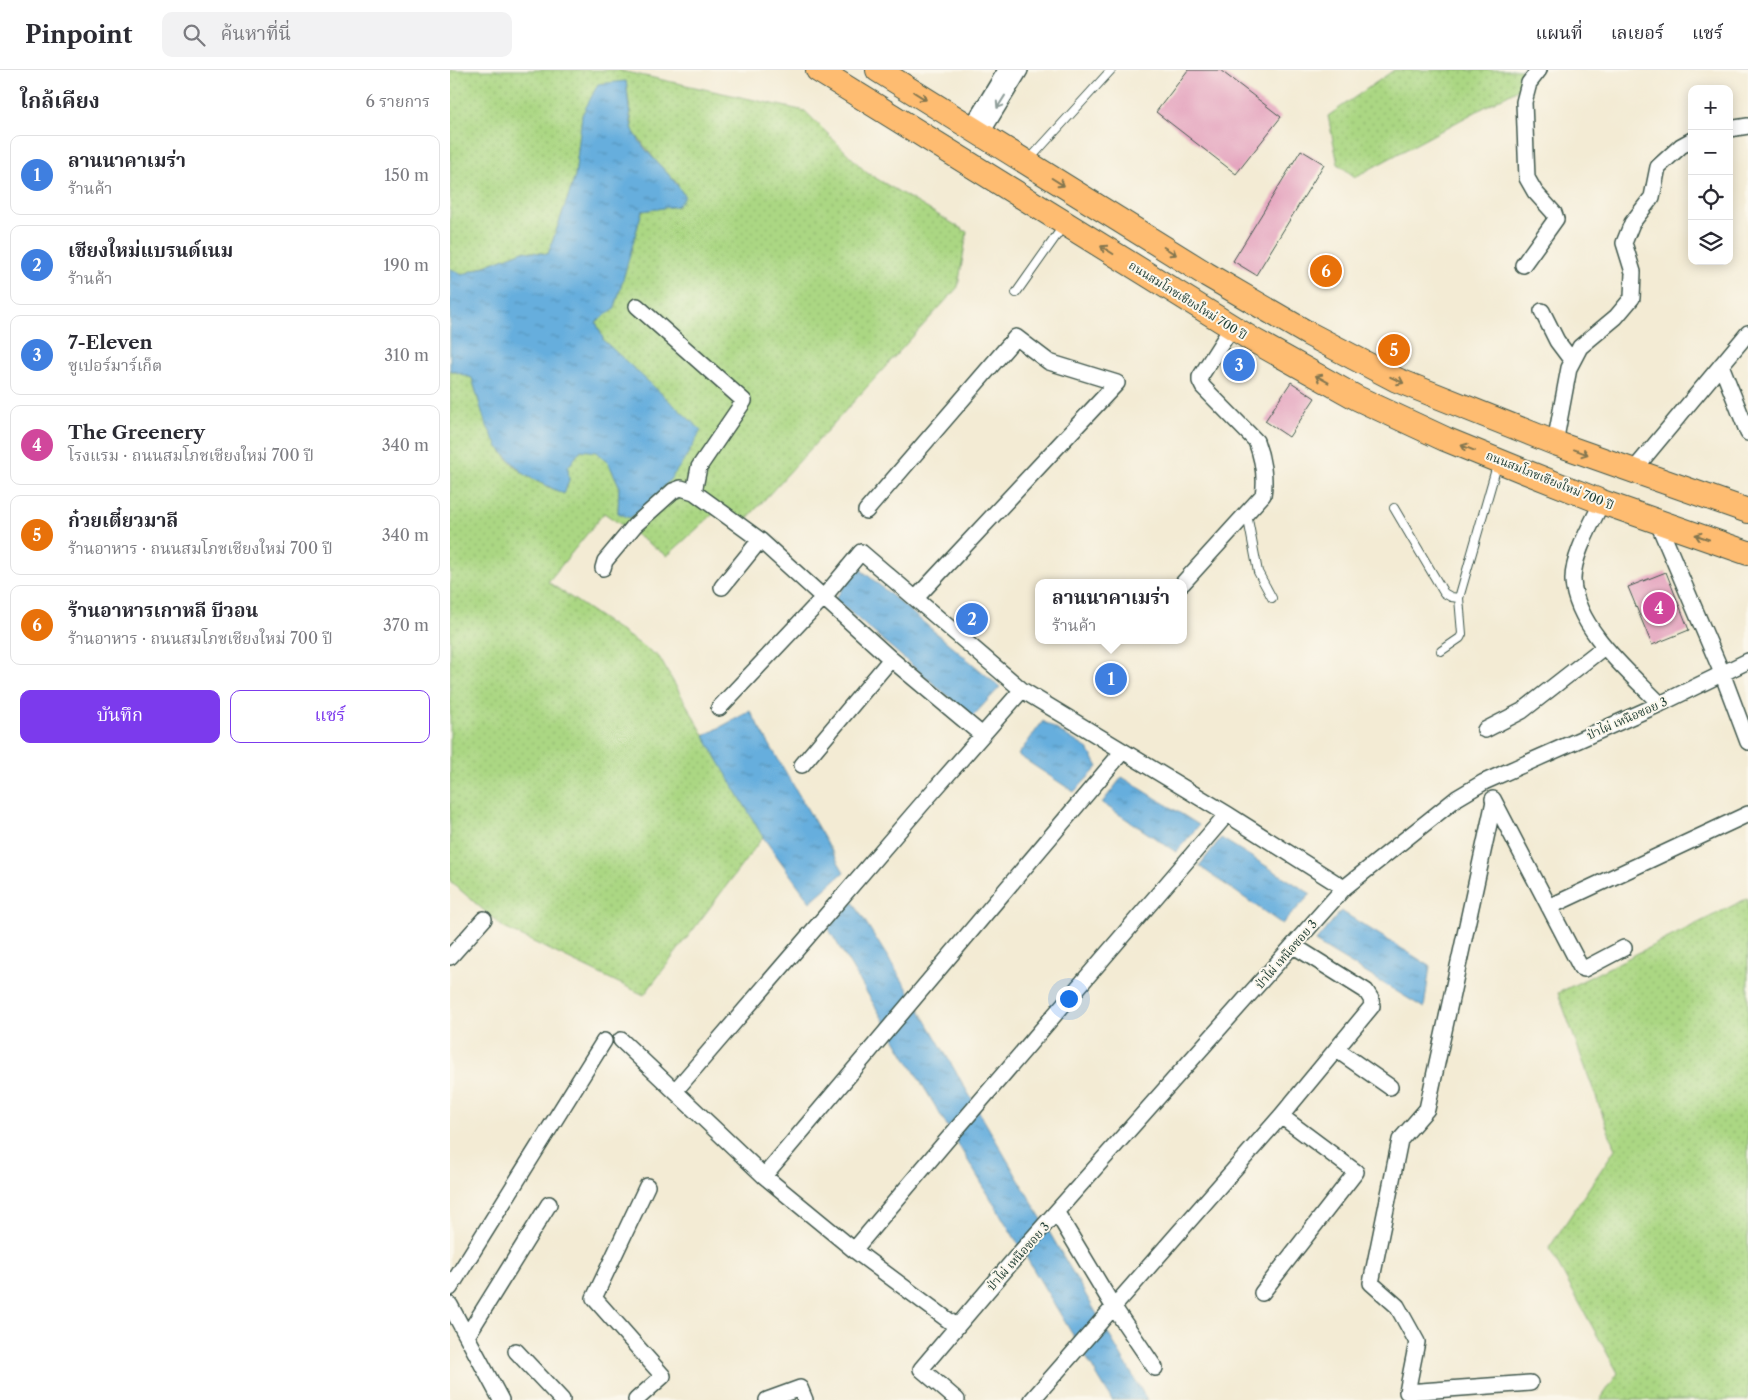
<!DOCTYPE html>
<html lang="th">
<head>
<meta charset="utf-8">
<style>
  :root { --surface:#fff; --page:#f2f2f3; --text:#2b2b33; --muted:#7c7c81; --line:#e1e1e2; --accent:#7c3aed }
  body { margin:0; font-family:"Libre Caslon Text","Noto Serif Thai",serif; background:var(--page); color:var(--text) }
  .controls { position:absolute; right:15px; top:15px; display:grid; overflow:hidden; border-radius:10px; box-shadow:0 2px 12px #0003 }
  .controls button { width:45px; height:45px; display:grid; place-items:center; padding:0; border:0; border-bottom:1px solid var(--line); background:var(--surface); color:var(--text); font:25px sans-serif }
  .you { position:absolute; left:618px; top:928px; width:18px; height:18px; margin:-12px; border:4px solid #fff; border-radius:50%; background:#1a73e8; box-shadow:0 0 0 8px #1a73e833 }
  .badge { display:grid; place-items:center; width:32px; height:32px; border-radius:50%; background:var(--accent); color:#fff; font-size:16px; font-weight:700 }
  .pin { position:absolute; translate:-50% -50%; border:2px solid #fff; box-shadow:0 1px 5px #0006 }
  .popup { position:absolute; left:585px; top:509px; width:152px; height:65px; box-sizing:border-box; display:grid; place-content:center; border-radius:10px; background:var(--surface); filter:drop-shadow(0 1px 4px #0005); font-size:16px; white-space:nowrap; color:var(--muted) }
  .popup b { font-size:19px; color:var(--text) }
  .popup::after { content:''; position:absolute; left:50%; top:100%; margin-left:-10px; border:10px solid transparent; border-top-color:var(--surface) }
  .list { margin:0; padding:0; list-style:none }
  h2 { display:flex; justify-content:space-between; align-items:center; height:65px; margin:0; padding:0 20px; font-size:21px }
  h2 small { font-size:16px; font-weight:400; color:var(--muted) }
  .list li { display:grid; grid-template-columns:32px 1fr auto; gap:15px; align-items:center; box-sizing:border-box; height:80px; margin:0 10px 10px; padding:0 10px; border:1px solid var(--line); border-radius:10px }
  .list b { display:block; font-size:19px; white-space:nowrap }
  .list p { margin:0; font-size:16px; white-space:nowrap; color:var(--muted) }
  .list em { font-size:16px; font-style:normal; color:var(--muted) }
  .actions { display:flex; gap:10px; padding:15px 20px }
  .actions a { flex:1; padding:11px 0; border:1px solid var(--accent); border-radius:10px; text-align:center; font-size:18px; color:var(--accent) }
  .actions .main { background:var(--accent); color:#fff }
  .icon { flex:none; width:28px; height:28px; fill:none; stroke:currentColor; stroke-width:2; stroke-linecap:round; stroke-linejoin:round }
  .map { position:relative; flex:none; width:1298px; height:1330px; overflow:hidden }
  header { display:flex; align-items:center; gap:30px; box-sizing:border-box; height:70px; padding:0 25px; background:var(--surface); border-bottom:1px solid var(--line) }
  header strong { font-size:24px }
  nav { display:flex; gap:28px; margin-inline-start:auto; font-size:18px }
  .search { width:350px; height:45px; background:var(--page); display:flex; align-items:center; gap:12px; box-sizing:border-box; padding:0 18px; border-radius:10px; color:var(--muted); font-size:19px }
  main { display:flex }
  aside { flex:1; background:var(--surface) }
  .map>svg:first-child { display:block }
</style>
</head>
<body>
<header>
<strong>Pinpoint</strong>
<div class="search"><svg class="icon" aria-label="search" viewBox="0 0 24 24"><circle cx="10" cy="10" r="6"/><path d="M15 15l6 6"/></svg>ค้นหาที่นี่</div>
<nav><a>แผนที่</a><a>เลเยอร์</a><a>แชร์</a></nav>
</header>
<main>
<aside>
<h2>ใกล้เคียง<small>6 รายการ</small></h2>
<ul class="list">
<li><span class="badge" style="background:#3f7fe0">1</span><div><b>ลานนาคาเมร่า</b><p>ร้านค้า</p></div><em>150 m</em></li>
<li><span class="badge" style="background:#3f7fe0">2</span><div><b>เชียงใหม่แบรนด์เนม</b><p>ร้านค้า</p></div><em>190 m</em></li>
<li><span class="badge" style="background:#3f7fe0">3</span><div><b>7-Eleven</b><p>ซูเปอร์มาร์เก็ต</p></div><em>310 m</em></li>
<li><span class="badge" style="background:#d1479c">4</span><div><b>The Greenery</b><p>โรงแรม · ถนนสมโภชเชียงใหม่ 700 ปี</p></div><em>340 m</em></li>
<li><span class="badge" style="background:#e8710a">5</span><div><b>ก๋วยเตี๋ยวมาลี</b><p>ร้านอาหาร · ถนนสมโภชเชียงใหม่ 700 ปี</p></div><em>340 m</em></li>
<li><span class="badge" style="background:#e8710a">6</span><div><b>ร้านอาหารเกาหลี บีวอน</b><p>ร้านอาหาร · ถนนสมโภชเชียงใหม่ 700 ปี</p></div><em>370 m</em></li>
</ul>
<div class="actions"><a class="main">บันทึก</a><a>แชร์</a></div>
</aside>
<div class="map">
<svg width="1298" height="1330" viewBox="0 0 1298 1330">
  <defs>
    <pattern id="grass-dots" width="8" height="8" patternUnits="userSpaceOnUse" patternTransform="scale(1.25)"><rect width="8" height="8" fill="#abd783"/><path d="M2 2h.1M6 6h.1" fill="none" stroke="#93b972" stroke-width="1.8" stroke-linecap="round"/></pattern>
    <pattern id="water-ripples" width="26" height="14" patternUnits="userSpaceOnUse" patternTransform="scale(1.25)"><rect width="26" height="14" fill="#66aedd"/><path d="M2 4q2-2 4 0t4 0M15 11q2-2 4 0t4 0" fill="none" stroke="#538fb4"/></pattern>
  </defs>
  <rect width="100%" height="100%" fill="#fbf7ec"/>
  <filter id="ink" filterUnits="userSpaceOnUse"><feTurbulence type="fractalNoise" baseFrequency=".02" numOctaves="2"/><feDisplacementMap in="SourceGraphic" scale="10" xChannelSelector="R" yChannelSelector="G"/><feConvolveMatrix kernelMatrix="1 2 1 2 8 2 1 2 1" color-interpolation-filters="sRGB"/></filter>
  <filter id="wash" filterUnits="userSpaceOnUse"><feTurbulence type="fractalNoise" baseFrequency=".0096" numOctaves="4" result="noise"/><feDisplacementMap in="SourceGraphic" scale="20" xChannelSelector="R" yChannelSelector="G"/><feGaussianBlur stdDeviation="1.12" result="paint"/><feColorMatrix in="noise" values="0 0 0 0 0 0 0 0 0 0 0 0 0 0 0 0 0 1.4 0 .05"/><feComposite in="paint" operator="in"/></filter>
  <g filter="url(#wash)">
    <rect width="100%" height="100%" fill="#f3ebd4"/>
    <path fill="url(#grass-dots)" stroke="#658a5c" d="M0,0H167L355,41L417,103L517,162L508,217L294,452L272,436L217,486L154,443L98,512L209,587L313,767L194,925L54,858L0,811V300L22,308C33,346 43,385 79,407C90,414 102,418 114,424L119,411L118,397L131,379L147,382L158,392L169,415L168,443L201,431L237,385L250,360L154,271L146,252L165,238L192,141L227,136L228,114L206,91L183,61L176,11L132,45L125,107L98,184L73,181L11,205L0,198Z
      M944,0H1070L1076,6L1068,19L905,107L888,94L878,46Z
      M1298,828V1330H1150L1168,1303L1099,1178L1165,1079L1108,923Z"/>
    <path fill="url(#water-ripples)" stroke="#427688" d="M176,11C178,23 179,53 184,62C196,86 222,103 235,127L227,136L192,141L165,238L146,252L154,271L251,360C235,393 210,427 180,448L168,443L169,415L158,392L147,382L131,380L118,397L119,411L114,424L77,406L66,396L48,377L35,352L22,308L0,300V198L12,205L73,181L98,184L125,107L132,45L148,14Z
      M408,497L550,617L522,647L385,529Z
      M300,641L394,802L360,832L313,767L254,666Z
      M593,651L638,679L648,697L624,722L568,685Z
      M672,707L749,755L726,782L652,733Z
      M771,768L861,824L832,854L749,796Z
      M403,832L457,918L697,1330H662L378,858Z
      M891,841L980,896L974,938L865,872Z"/>
    <g id="blocks">
      <path fill="#e5a6bf" d="M738,0H770L831,47L786,104L706,42Z
        M851,80L874,94L806,205L783,191Z
        M841,312L865,328L839,367L815,351Z
        M1216,502L1239,560L1202,575L1178,517Z"/>
    </g>
  </g>
  <g filter="url(#ink)">
    <use href="#blocks" fill-opacity="0" stroke="#3f574c" stroke-width="1"/>
    <g fill="none" stroke-linecap="round" stroke-linejoin="round">
      <defs>
        <path id="service" d="M578,91L661,0
          M566,223L614,155
          M944,438L994,523L1001,527L1009,528
          M797,444L808,502L822,528
          M991,581L1010,568L1012,564L1009,528L1048,392"/>
        <path id="minor" d="M521,58L556,0
          M1279,59L1298,56
          M531,64L570,0
          M1073,195L1106,149L1104,143L1085,122L1077,108L1074,32L1079,13L1089,0
          M187,236L294,331L249,397L244,422
          M1092,241L1107,271L1122,291
          M1271,295L1298,363
          M1105,373L1119,298L1130,277L1166,247L1182,228L1183,202L1174,173L1182,153L1202,127L1208,97L1231,76L1242,70
          M1183,401L1298,263
          M1152,432C1142,453 1122,487 1123,511C1126,558 1179,602 1210,634
          M416,441L566,267L599,292L667,313L466,528
          M1207,451L1272,603L1298,672
          M310,470L441,589L532,665
          M153,498L155,491L185,455L223,421L231,418L244,422L310,470L272,517
          M733,513L813,425C816,408 812,387 806,371L753,317L750,311V307L782,257
          M269,638L373,528L411,482L572,620L777,744L894,818
          M1035,660L1072,641L1154,577
          M352,695L441,589
          M1043,729L1131,898L1134,899L1174,878
          M1044,731L977,1039L950,1070L921,1213L947,1236L967,1272L957,1322L1080,1313
          M1099,837L1298,744
          M0,887L34,849
          M171,970L314,1106L404,1180L506,1256
          M887,980L940,1017
          M225,1021L478,727L572,620
          M314,1106L673,681
          M607,1143L663,1236L705,1298
          M404,1180L497,1070L777,744
          M0,1218L154,971
          M812,1223L906,1102L831,1046
          M0,1235L51,1330
          M17,1266L99,1134
          M66,1281L112,1330
          M186,1330L213,1306L144,1228L197,1116
          M317,1330L350,1318L355,1330
          M507,1330L471,1299L567,1186L894,818L1007,728L1034,712L1210,634L1298,591
          M582,1330L831,1046L922,936L921,929L916,921L844,876"/>
        <path id="primary" d="M368,0L803,270L907,328L995,369L1076,402L1152,432L1298,483
          M428,0L756,204L859,264L947,310L1105,373L1298,441"/>
      </defs>
      <use href="#service" stroke="#3f574c" stroke-width="10"/>
      <use href="#minor" stroke="#3f574c" stroke-width="18"/>
      <use href="#primary" stroke="#3f574c" stroke-width="26"/>
      <use href="#service" stroke="#fff" stroke-width="8"/>
      <use href="#minor" stroke="#fff" stroke-width="15"/>
      <use href="#primary" stroke="#febc71" stroke-width="24"/>
    </g>
    <defs><path id="oneway-shaft" d="M-6 0H5M1.5-3L5.5 0L1.5 3" fill="none" stroke-width="1.6" stroke-linecap="round" stroke-linejoin="round" transform="scale(1.25)"/></defs>
    <g stroke="#83764f">
      <use href="#oneway-shaft" transform="translate(470 26) rotate(32)"/>
      <use href="#oneway-shaft" transform="translate(608 112) rotate(32)"/>
      <use href="#oneway-shaft" transform="translate(657 180) rotate(-148)"/>
      <use href="#oneway-shaft" transform="translate(720 181) rotate(32)"/>
      <use href="#oneway-shaft" transform="translate(872 309) rotate(-151)"/>
      <use href="#oneway-shaft" transform="translate(947 310) rotate(25)"/>
      <use href="#oneway-shaft" transform="translate(1018 378) rotate(-158)"/>
      <use href="#oneway-shaft" transform="translate(1131 382) rotate(20)"/>
      <use href="#oneway-shaft" transform="translate(1252 467) rotate(-161)"/>
    </g>
    <use stroke="#8f9e9a" href="#oneway-shaft" transform="translate(551 32) rotate(122)"/>
  </g>
  <g text-anchor="middle" dominant-baseline="central" stroke-width="4" stroke-linejoin="round" paint-order="stroke">
    <g font-size="12" fill="#1f3d34" stroke="#fbf7ec">
      <text transform="translate(738 230) rotate(32)">ถนนสมโภชเชียงใหม่ 700 ปี</text>
      <text transform="translate(1100 410) rotate(22)">ถนนสมโภชเชียงใหม่ 700 ปี</text>
      <text transform="translate(1177 648) rotate(-24)">ป่าไผ่ เหนือซอย 3</text>
      <text transform="translate(836 884) rotate(-49)">ป่าไผ่ เหนือซอย 3</text>
      <text transform="translate(568 1186) rotate(-48)">ป่าไผ่ เหนือซอย 3</text>
    </g>
  </g>
</svg>
<div class="controls">
<button>+</button>
<button>−</button>
<button><svg class="icon" aria-label="locate" viewBox="0 0 24 24"><circle cx="12" cy="12" r="6"/><path d="M12 2v4M12 18v4M2 12h4M18 12h4"/></svg></button>
<button><svg class="icon" aria-label="layers" viewBox="0 0 24 24"><path d="M12 4l9 5-9 5-9-5zM3 14l9 5 9-5"/></svg></button>
</div>
<div class="you"></div>
<div class="pin badge" style="left:661px;top:609px;background:#3f7fe0">1</div>
<div class="popup"><b>ลานนาคาเมร่า</b>ร้านค้า</div>
<div class="pin badge" style="left:522px;top:549px;background:#3f7fe0">2</div>
<div class="pin badge" style="left:789px;top:295px;background:#3f7fe0">3</div>
<div class="pin badge" style="left:1209px;top:538px;background:#d1479c">4</div>
<div class="pin badge" style="left:944px;top:280px;background:#e8710a">5</div>
<div class="pin badge" style="left:876px;top:201px;background:#e8710a">6</div>
</div>
</main>
</body>
</html>
